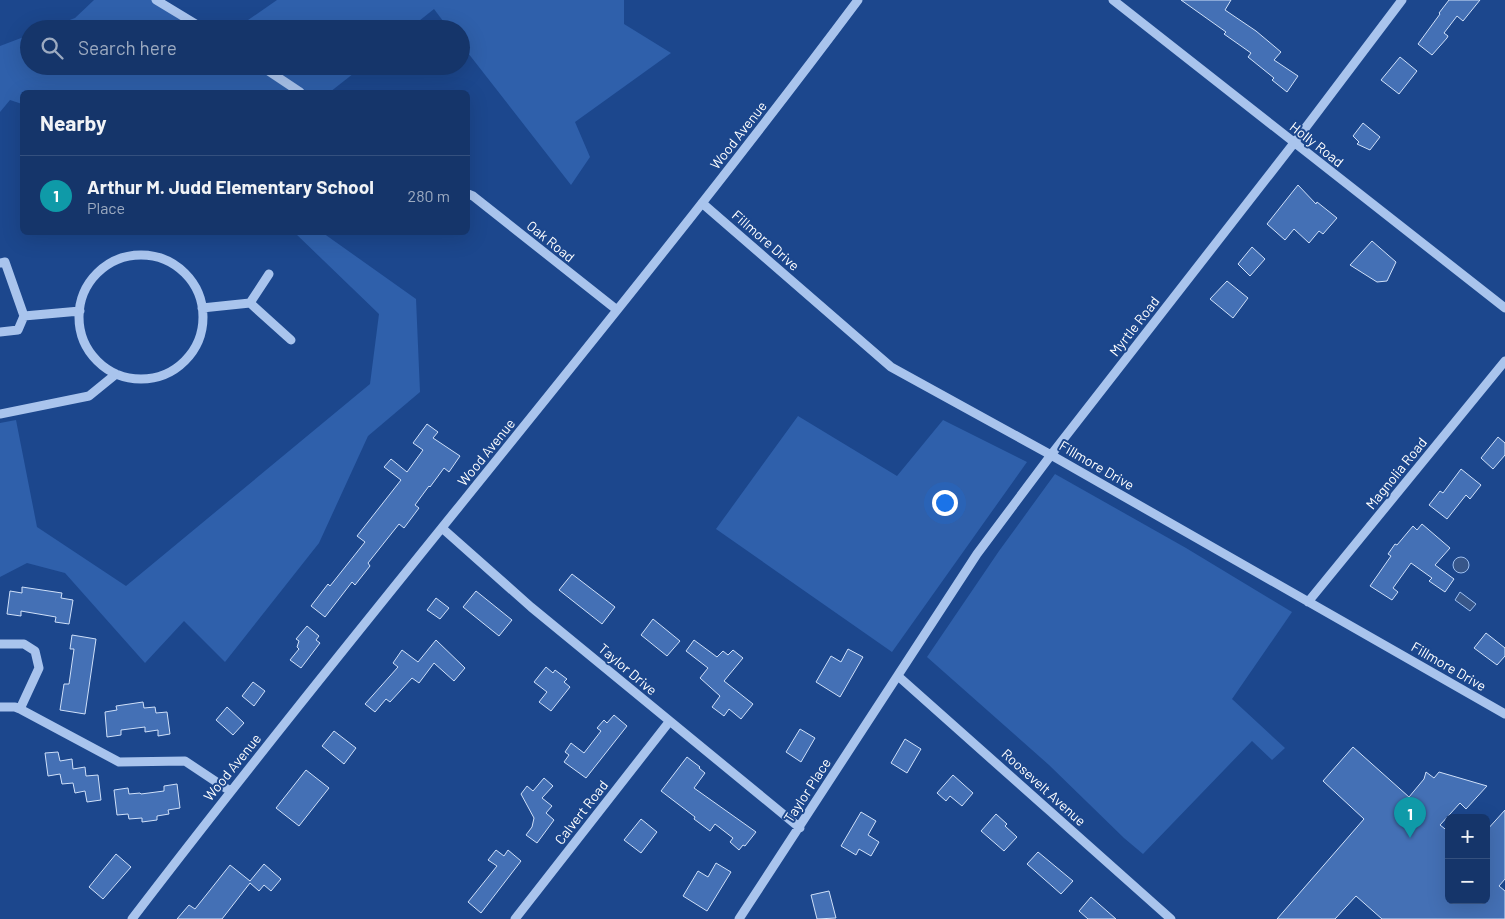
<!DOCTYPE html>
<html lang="en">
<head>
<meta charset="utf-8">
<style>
  :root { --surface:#15356a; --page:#224072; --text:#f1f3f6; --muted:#9dabc1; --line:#34507e; --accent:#8bbbb9 }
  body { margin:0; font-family:Barlow,sans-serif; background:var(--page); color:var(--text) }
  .controls { position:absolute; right:15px; bottom:15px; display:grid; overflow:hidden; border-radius:8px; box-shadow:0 5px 20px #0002 }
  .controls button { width:45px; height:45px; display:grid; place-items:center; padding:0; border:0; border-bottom:1px solid var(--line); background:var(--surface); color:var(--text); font:25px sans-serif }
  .you { position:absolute; left:944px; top:502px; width:18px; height:18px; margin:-12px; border:4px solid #fff; border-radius:50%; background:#1a73e8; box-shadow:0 0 0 8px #1a73e833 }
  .badge { display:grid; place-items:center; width:32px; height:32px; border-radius:50%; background:var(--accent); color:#fff; font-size:16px; font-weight:700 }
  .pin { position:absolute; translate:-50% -41px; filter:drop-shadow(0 1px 2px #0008) }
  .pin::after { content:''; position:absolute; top:26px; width:18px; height:15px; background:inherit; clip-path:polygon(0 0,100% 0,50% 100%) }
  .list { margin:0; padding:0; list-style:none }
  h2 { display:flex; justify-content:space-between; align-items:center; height:65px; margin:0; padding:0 20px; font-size:21px }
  h2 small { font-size:16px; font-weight:400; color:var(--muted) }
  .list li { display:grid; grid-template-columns:32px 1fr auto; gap:15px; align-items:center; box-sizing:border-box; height:80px; padding:0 20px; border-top:1px solid var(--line) }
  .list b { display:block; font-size:19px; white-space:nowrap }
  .list p { margin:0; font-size:16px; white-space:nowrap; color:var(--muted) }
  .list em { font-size:16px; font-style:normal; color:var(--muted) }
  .icon { flex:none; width:28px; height:28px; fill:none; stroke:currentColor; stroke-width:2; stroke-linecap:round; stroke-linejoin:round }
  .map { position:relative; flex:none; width:1505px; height:919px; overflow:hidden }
  .search { position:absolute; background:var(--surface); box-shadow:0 5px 20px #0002; left:20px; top:20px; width:450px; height:55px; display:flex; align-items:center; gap:12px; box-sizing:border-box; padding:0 18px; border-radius:28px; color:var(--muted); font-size:19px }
  .panel { position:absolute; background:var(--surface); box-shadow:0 5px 20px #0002; left:20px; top:90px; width:450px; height:145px; border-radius:8px }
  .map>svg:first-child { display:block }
</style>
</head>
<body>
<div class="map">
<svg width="1505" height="919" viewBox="0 0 1505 919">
  <rect width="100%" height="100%" fill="#1c478d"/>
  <path fill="#2f60ab" d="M94,0H152L196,29H46L75,18Z
    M277,0H624V24L671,53L575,122L590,157L571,185L461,44V29H449L434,9L409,29H235Z
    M29,35V66H363L330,92H22V104L10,100L0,112V46Z
    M295,233H323L416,299L420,392L368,436L319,543L225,662L184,621L145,663L65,573L27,563L0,577V423L16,420L37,527L126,586L370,384L379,314Z
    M798,416L897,476L943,420L1027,462L892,652L716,529Z
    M1055,474L1186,548L1292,612L1232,699L1285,748L1272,760L1252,741L1143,854L1124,838L1049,765L927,657L999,551Z"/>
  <path fill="#375689" stroke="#9cbeef" d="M1453 565a8 8 0 1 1 16 0a8 8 0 1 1-16 0Z
    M1460,592L1476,604L1470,611L1455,600Z"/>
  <path fill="#4470b5" stroke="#cfe0f9" d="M1181,0H1231L1225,10L1256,31L1281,52L1274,60L1298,76L1287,92L1272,80L1274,78L1248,57L1251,53L1224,34L1226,32Z
    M1449,0H1480L1463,21L1457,16L1444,33L1448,36L1447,38L1432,55L1418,44L1440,14L1439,13Z
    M1400,57L1417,71L1399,94L1381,80Z
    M1363,123L1380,137L1370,150L1357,144L1359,142L1353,136Z
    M1298,185L1316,204L1317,202L1337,218L1323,234L1319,231L1309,243L1294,229L1285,240L1267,224Z
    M1372,241L1396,262L1387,281L1377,282L1350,265Z
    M1252,247L1265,259L1250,276L1238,264Z
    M1227,281L1248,298L1233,318L1210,299Z
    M427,424L438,432L433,438L460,456L449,472L444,468L430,487L429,486L415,505L419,508L404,528L399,524L368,563L370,566L355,585L352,582L325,617L311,606L328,584L330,586L365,542L357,536L401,480L384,467L391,459L407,472L423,450L413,443Z
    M1498,437L1505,443V455L1493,469L1481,458Z
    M1461,469L1481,485L1470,499L1466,495L1447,519L1429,505L1440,491L1443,493Z
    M1422,524L1450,548L1435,565L1454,579L1445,592L1429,581L1432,578L1411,563L1393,588L1398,592L1392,600L1370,586L1391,556L1388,554L1395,544L1397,545L1413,526L1417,530Z
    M572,574L615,607L602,624L559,590Z
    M22,587L62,593L61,598L73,600L69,624L55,622L56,617L21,611V616L7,614L10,591L22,593Z
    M476,591L512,620L499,636L463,607Z
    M436,598L449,608L440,619L427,610Z
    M653,619L680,641L667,656L641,635Z
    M307,626L319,636L316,640L320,643L301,668L290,660L299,649L297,647L299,641L296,639Z
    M1486,633L1505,648V656L1497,665L1474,648Z
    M72,635L96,639L85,714L60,710L64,684H69L74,649H70Z
    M436,640L465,668L454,681L434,663L419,683L412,678L390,702L386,699L375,712L365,704L398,667L393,663L402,650L418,662Z
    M694,640L717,657L723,651L728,655L733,650L743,658L724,681L753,704L741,719L729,709L724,716L712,707L720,696L700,678L708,668L686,651Z
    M848,649L863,657L840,697L816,682L831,656L841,662Z
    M546,667L553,673L555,670L567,679L564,682L570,687L551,711L539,702L547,692L534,682Z
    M253,682L265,691L254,706L242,696Z
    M143,702L144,708L155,707L156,713L167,712L170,734L158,736V730L145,732V727L121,730V735L107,737L105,712L117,710L116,706Z
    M227,707L244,723L233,735L216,720Z
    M614,715L627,726L586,778L564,762L569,755L565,752L571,743L584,753L601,731L597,728L604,720L607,723Z
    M800,729L815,738L801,762L786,752Z
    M334,731L356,748L344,764L322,746Z
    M905,739L921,749L907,773L891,763Z
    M1353,747L1409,797L1424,779L1426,772L1434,778L1439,772L1487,786L1466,809L1460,803L1440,825L1449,832V900H1486V831L1505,810V879L1499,886L1505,891V919H1382L1356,896L1335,919H1277L1364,819L1323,781Z
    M58,752L60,761L72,759L73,769L85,767L86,776L98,775L101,800L87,802L85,791L75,793L73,783L62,784L60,774L48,776L45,753Z
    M687,757L700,767L699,768L705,773L694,788L756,832L745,846L743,845L739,850L730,842L733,838L715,824L710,831L694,819L695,817L661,791Z
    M306,770L329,788L299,826L276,808Z
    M953,775L973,793L962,806L950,796L946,801L937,793Z
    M544,778L553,786L542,798L552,806L546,813L554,820L537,843L526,835L532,827L534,818L521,794L527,786L533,791Z
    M177,784L180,808L168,810L169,814L157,816V820L142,822V818L129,819L128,814L117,815L114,790L128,788L129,794L140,793L141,794L164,791V786Z
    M861,812L876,821L868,835L879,842L871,856L859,849L856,855L841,846Z
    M996,814L1007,824L1005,826L1017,837L1004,851L981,831Z
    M641,819L657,832L641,853L624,840Z
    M496,850L504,856L508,850L521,861L481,913L468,902L497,866L488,860Z
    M1038,852L1073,881L1061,894L1027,864Z
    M116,854L131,867L103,899L89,887Z
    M716,863L731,872L707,911L683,896L698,871L708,877Z
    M264,864L281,879L271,891L264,885L259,891L250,883L222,919H177L189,905L195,909L230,865L250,881Z
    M829,891L836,918L817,919L811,895Z
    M1091,897L1116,919H1088L1079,911Z"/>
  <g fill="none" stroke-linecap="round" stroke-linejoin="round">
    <path stroke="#a9c4ed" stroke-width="9" d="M156,0L204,29
      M1113,0L1505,308
      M261,66L300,92
      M468,194L473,196L617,310
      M702,203L891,367L1051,455L1505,714
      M79 317a62 62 0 1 1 124 0a62 62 0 1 1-124 0Z
      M0,263L5,262L24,316L18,330L0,332
      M250,303L291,340
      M202,308L250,303L269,274
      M24,316L80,311
      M0,414L89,396L116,374
      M442,528L531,607L800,828
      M1308,602L1505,361
      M0,644H24L35,651L39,668L20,709L15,707H0
      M898,676L1171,919
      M20,709L119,762L185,761L230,791
      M132,919C369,609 624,313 858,0
      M515,919L669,722
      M739,919L977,554L1051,455L1294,143L1402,0"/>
  </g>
  <g text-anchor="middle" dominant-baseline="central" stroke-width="4" stroke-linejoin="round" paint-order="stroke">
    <g font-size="14" fill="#fff" stroke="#1c478d">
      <text transform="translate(738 135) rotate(-52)">Wood Avenue</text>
      <text transform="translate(1317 144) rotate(38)">Holly Road</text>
      <text transform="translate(766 240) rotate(41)">Fillmore Drive</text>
      <text transform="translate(551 241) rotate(39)">Oak Road</text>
      <text transform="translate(1134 326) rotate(-52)">Myrtle Road</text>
      <text transform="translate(486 452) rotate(-51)">Wood Avenue</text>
      <text transform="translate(1097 465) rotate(30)">Fillmore Drive</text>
      <text transform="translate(1396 473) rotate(-51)">Magnolia Road</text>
      <text transform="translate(1449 666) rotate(30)">Fillmore Drive</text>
      <text transform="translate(628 669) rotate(40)">Taylor Drive</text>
      <text transform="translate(232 767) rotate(-51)">Wood Avenue</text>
      <text transform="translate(1044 787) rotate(42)">Roosevelt Avenue</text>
      <text transform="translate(807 790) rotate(-57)">Taylor Place</text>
      <text transform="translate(581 812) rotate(-52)">Calvert Road</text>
    </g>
  </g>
</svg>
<div class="controls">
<button>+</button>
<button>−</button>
</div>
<div class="you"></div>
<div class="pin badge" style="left:1410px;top:838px;background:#0f9aa8">1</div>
<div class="search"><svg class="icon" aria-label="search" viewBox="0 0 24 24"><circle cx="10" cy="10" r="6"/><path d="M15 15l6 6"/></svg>Search here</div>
<section class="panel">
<h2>Nearby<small></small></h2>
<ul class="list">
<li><span class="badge" style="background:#0f9aa8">1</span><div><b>Arthur M. Judd Elementary School</b><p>Place</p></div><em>280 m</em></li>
</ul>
</section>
</div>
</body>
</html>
